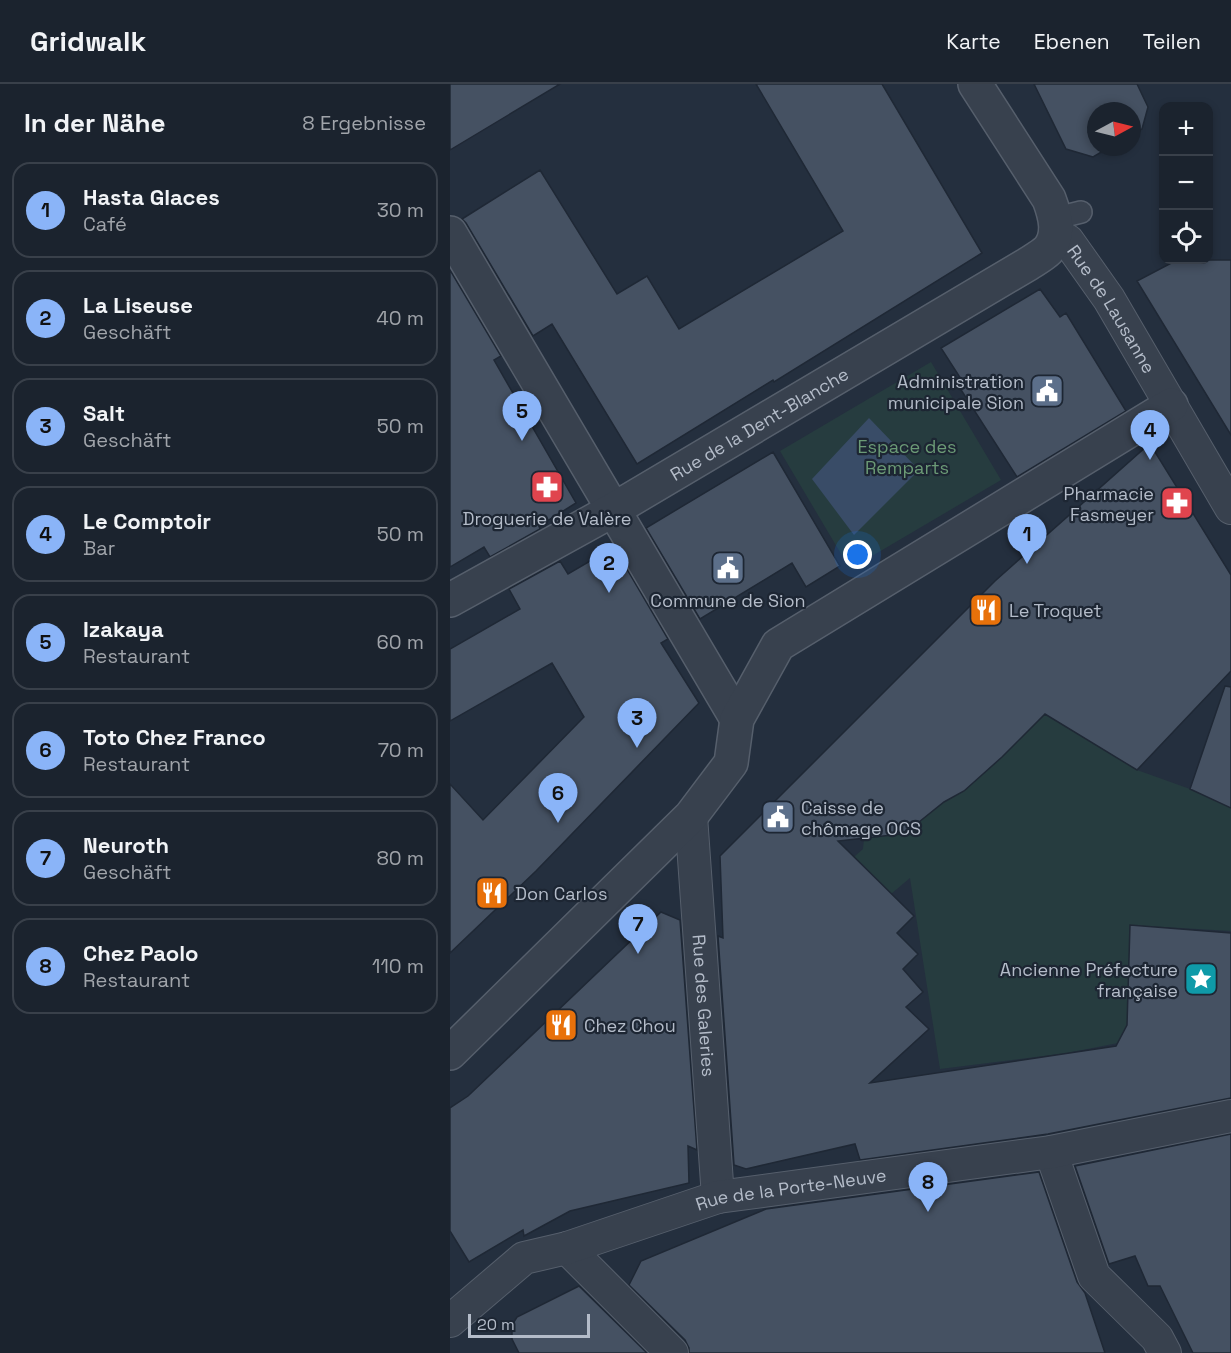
<!DOCTYPE html>
<html lang="de">
<head>
<meta charset="utf-8">
<style>
  :root { --surface:#1b232e; --page:#282f3a; --text:#f1f3f6; --muted:#a0a4aa; --line:#39404a; --accent:#8ab4f8 }
  body { margin:0; font-family:"Space Grotesk",sans-serif; background:var(--page); color:var(--text) }
  .controls { position:absolute; right:18px; top:18px; display:grid; overflow:hidden; border-radius:12px; box-shadow:0 3px 9px #0003 }
  .controls button { width:54px; height:54px; display:grid; place-items:center; padding:0; border:0; border-bottom:2px solid var(--line); background:var(--surface); color:var(--text); font:30px sans-serif }
  .compass { position:absolute; left:637px; top:18px; width:54px; height:54px; border-radius:50%; background:var(--surface); box-shadow:0 3px 9px #0003; rotate:83deg }
  .scale { position:absolute; left:18px; bottom:15px; width:122px; box-sizing:border-box; padding-left:6px; border:3px solid #b4bcc9; border-top:0; font-size:16px; line-height:21px; white-space:nowrap; color:#b4bcc9; -webkit-text-stroke:4px #1d2633; paint-order:stroke }
  .you { position:absolute; left:408px; top:471px; width:21px; height:21px; margin:-15px; border:4px solid #fff; border-radius:50%; background:#1a73e8; box-shadow:0 0 0 9px #1a73e833 }
  .badge { display:grid; place-items:center; width:39px; height:39px; border-radius:50%; background:var(--accent); color:#111; font-size:20px; font-weight:700 }
  .pin { position:absolute; translate:-50% -50px; filter:drop-shadow(0 2px 3px #0008) }
  .pin::after { content:''; position:absolute; top:32px; width:21px; height:18px; background:inherit; clip-path:polygon(0 0,100% 0,50% 100%) }
  .list { margin:0; padding:0; list-style:none }
  h2 { display:flex; justify-content:space-between; align-items:center; height:78px; margin:0; padding:0 24px; font-size:26px }
  h2 small { font-size:20px; font-weight:400; color:var(--muted) }
  .list li { display:grid; grid-template-columns:39px 1fr auto; gap:18px; align-items:center; box-sizing:border-box; height:96px; margin:0 12px 12px; padding:0 12px; border:2px solid var(--line); border-radius:18px }
  .list b { display:block; font-size:22px; white-space:nowrap }
  .list p { margin:0; font-size:20px; white-space:nowrap; color:var(--muted) }
  .list em { font-size:20px; font-style:normal; color:var(--muted) }
  .icon { flex:none; width:33px; height:33px; fill:none; stroke:currentColor; stroke-width:2; stroke-linecap:round; stroke-linejoin:round }
  .map { position:relative; flex:none; width:781px; height:1269px; overflow:hidden }
  header { display:flex; align-items:center; gap:36px; box-sizing:border-box; height:84px; padding:0 30px; background:var(--surface); border-bottom:2px solid var(--line) }
  header strong { font-size:28px }
  nav { display:flex; gap:33px; margin-inline-start:auto; font-size:21px }
  main { display:flex }
  aside { flex:1; background:var(--surface) }
  .map>svg:first-child { display:block }
</style>
</head>
<body>
<header>
<strong>Gridwalk</strong>
<nav><a>Karte</a><a>Ebenen</a><a>Teilen</a></nav>
</header>
<main>
<aside>
<h2>In der Nähe<small>8 Ergebnisse</small></h2>
<ul class="list">
<li><span class="badge">1</span><div><b>Hasta Glaces</b><p>Café</p></div><em>30 m</em></li>
<li><span class="badge">2</span><div><b>La Liseuse</b><p>Geschäft</p></div><em>40 m</em></li>
<li><span class="badge">3</span><div><b>Salt</b><p>Geschäft</p></div><em>50 m</em></li>
<li><span class="badge">4</span><div><b>Le Comptoir</b><p>Bar</p></div><em>50 m</em></li>
<li><span class="badge">5</span><div><b>Izakaya</b><p>Restaurant</p></div><em>60 m</em></li>
<li><span class="badge">6</span><div><b>Toto Chez Franco</b><p>Restaurant</p></div><em>70 m</em></li>
<li><span class="badge">7</span><div><b>Neuroth</b><p>Geschäft</p></div><em>80 m</em></li>
<li><span class="badge">8</span><div><b>Chez Paolo</b><p>Restaurant</p></div><em>110 m</em></li>
</ul>
</aside>
<div class="map">
<svg width="781" height="1269" viewBox="0 0 781 1269">
  <rect width="100%" height="100%" fill="#242f3e"/>
  <path fill="#263c3f" d="M481,278L551,396L400,485L330,367Z
    M594,630L687,686L740,705L781,724V847L680,841L677,941L668,959L617,969L490,985L460,794L441,810L404,773L413,765L414,755L421,748L451,750L494,718L514,707L552,673Z"/>
  <path fill="#394c67" d="M419,334L469,386L404,451L362,395Z"/>
  <path fill="#455162" stroke="#1f2835" stroke-width="1.5" d="M0,0H110L0,66Z
    M306,0H432L532,169L324,298L323,296L187,380L102,240L83,252L16,139L12,135L90,86L167,210L197,192L229,245L393,147Z
    M584,0H687L698,23L692,45L682,50V27H646V63H660L643,73L616,65Z
    M727,176H781V351L687,197Z
    M0,186L51,272L44,276L126,419L89,442L90,445L40,473L34,463L0,483Z
    M590,205L610,233L616,229L676,327L567,393L506,298L511,295L491,264Z
    M697,362L699,365L702,363L781,491V587L687,686L595,630L552,673L514,707L494,718L464,742L451,750L388,757L464,832L447,849L468,870L453,885L473,908L456,923L479,945L420,999L666,962L677,941L680,841L781,849V1014L598,1050L410,1076L405,1060L296,1085L284,1081L268,852L273,854L270,772L545,497Z
    M323,368L390,482L356,503L342,479L250,535L196,444Z
    M164,463L218,555L211,559L249,619L86,787L0,869V700L33,736L134,633L102,579L0,637V565L70,525L59,505L110,477L118,490Z
    M775,602L781,603V724L740,705Z
    M211,828L230,836L247,1066L238,1062L239,1099L120,1127L74,1152L73,1146L19,1178L0,1147V1024L18,1012Z
    M781,1050V1269H743L710,1202H698L685,1172L659,1180L625,1082Z
    M589,1088L627,1198L635,1209L655,1269H239V1264L235,1256L179,1201L191,1177L316,1125Z
    M129,1202L197,1269H69L62,1255V1241L67,1233Z"/>
  <g fill="none" stroke-linecap="round" stroke-linejoin="round">
    <defs>
      <path id="service" d="M607,134L631,128"/>
      <g id="pedestrian">
        <path id="s1" d="M605,149L618,157L659,215L781,424"/>
        <path id="s2" d="M241,732L268,1113"/>
        <path d="M601,1068L644,1192L707,1254L715,1269"/>
        <path d="M117,1164L222,1269"/>
        <path id="s3" d="M0,1237L74,1174L117,1164L268,1113L601,1068L781,1032"/>
      </g>
      <g id="minor">
        <path d="M0,149L287,635"/>
        <path id="s4" d="M0,516L163,426L578,180C584,176 593,171 598,166C611,151 605,131 599,115L525,0"/>
        <path d="M0,969L241,732L281,679L287,635L328,561L721,321"/>
      </g>
    </defs>
    <use href="#service" stroke="#565f6c" stroke-width="24"/>
    <use href="#pedestrian" stroke="#565f6c" stroke-width="34"/>
    <use href="#minor" stroke="#565f6c" stroke-width="36"/>
    <use href="#service" stroke="#38414e" stroke-width="21"/>
    <use href="#pedestrian" stroke="#38414e" stroke-width="32"/>
    <use href="#minor" stroke="#38414e" stroke-width="33"/>
  </g>
  <defs>
    <symbol id="civic-square" viewBox="-11 -11 22 22"><rect x="-9" y="-9" width="18" height="18" rx="4" fill="#5c6f8a" stroke="#1d2633"/><path d="M-.6-6.5H3V-4.5H.6V-3L4-1V1h2V6H-6V1h2V-1L-.6-3ZM-1.2 2.5V6h2.4V2.5Z" fill="#fff"/></symbol>
    <symbol id="pharmacy-square" viewBox="-11 -11 22 22"><rect x="-9" y="-9" width="18" height="18" rx="4" fill="#e0444e" stroke="#1d2633"/><path d="M-2-6h4v4h4v4h-4v4h-4v-4h-4v-4h4Z" fill="#fff"/></symbol>
    <symbol id="restaurant-square" viewBox="-11 -11 22 22"><rect x="-9" y="-9" width="18" height="18" rx="4" fill="#e8710a" stroke="#1d2633"/><path d="M-5-6h1v4h1v-4h1v4h1v-4h1v5L-1.5 .5V6h-2V.5L-5-1ZM5-6V6H3V1.5H1.5Q1.5-4 5-6Z" fill="#fff"/></symbol>
    <symbol id="sight-square" viewBox="-11 -11 22 22"><rect x="-9" y="-9" width="18" height="18" rx="4" fill="#0f9aa8" stroke="#1d2633"/><path d="M0-6L1.8-2.2L6-1.7L2.9 1.2L3.7 5.4L0 3.3L-3.7 5.4L-2.9 1.2L-6-1.7L-1.8-2.2Z" fill="#fff"/></symbol>
  </defs>
  <g fill-rule="evenodd">
    <use href="#civic-square" x="578" y="288" width="38" height="38"/>
    <use href="#pharmacy-square" x="78" y="384" width="38" height="38"/>
    <use href="#pharmacy-square" x="708" y="400" width="38" height="38"/>
    <use href="#civic-square" x="259" y="465" width="38" height="38"/>
    <use href="#restaurant-square" x="517" y="507" width="38" height="38"/>
    <use href="#civic-square" x="309" y="714" width="38" height="38"/>
    <use href="#restaurant-square" x="23" y="790" width="38" height="38"/>
    <use href="#sight-square" x="732" y="876" width="38" height="38"/>
    <use href="#restaurant-square" x="92" y="922" width="38" height="38"/>
  </g>
  <g text-anchor="middle" dominant-baseline="central" stroke-width="4.5" stroke-linejoin="round" paint-order="stroke">
    <g font-size="18" fill="#b4bcc9" stroke="#1d2633">
      <text stroke="none"><textPath href="#s1" startOffset="96">Rue de Lausanne</textPath></text>
      <text stroke="none"><textPath href="#s4" startOffset="356">Rue de la Dent-Blanche</textPath></text>
      <text stroke="none"><textPath href="#s2" startOffset="190">Rue des Galeries</textPath></text>
      <text stroke="none"><textPath href="#s3" startOffset="374">Rue de la Porte-Neuve</textPath></text>
    </g>
    <g font-size="18" fill="#b4bcc9" stroke="#1d2633" text-anchor="start">
      <text x="574" y="297" text-anchor="end">Administration<tspan x="574" dy="21">municipale Sion</tspan></text>
      <text x="704" y="409" text-anchor="end">Pharmacie<tspan x="704" dy="21">Fasmeyer</tspan></text>
      <text x="97" y="434" text-anchor="middle">Droguerie de Valère</text>
      <text x="278" y="516" text-anchor="middle">Commune de Sion</text>
      <text x="559" y="526">Le Troquet</text>
      <text x="351" y="723">Caisse de<tspan x="351" dy="21">chômage OCS</tspan></text>
      <text x="65" y="809">Don Carlos</text>
      <text x="728" y="885" text-anchor="end">Ancienne Préfecture<tspan x="728" dy="21">française</tspan></text>
      <text x="134" y="941">Chez Chou</text>
    </g>
    <g font-size="18" fill="#6b9a76" stroke="#1d2633">
      <text x="457" y="362">Espace des<tspan x="457" dy="21">Remparts</tspan></text>
    </g>
  </g>
</svg>
<div class="controls">
<button>+</button>
<button>−</button>
<button><svg class="icon" aria-label="locate" viewBox="0 0 24 24"><circle cx="12" cy="12" r="6"/><path d="M12 2v4M12 18v4M2 12h4M18 12h4"/></svg></button>
</div>
<svg class="compass" viewBox="-18 -18 36 36"><path d="M0-13l5 13h-10z" fill="#e53935"/><path d="M0 13l5-13h-10z" fill="#a0a4aa"/></svg>
<div class="scale">20 m</div>
<div class="you"></div>
<div class="pin badge" style="left:577px;top:480px">1</div>
<div class="pin badge" style="left:159px;top:509px">2</div>
<div class="pin badge" style="left:187px;top:664px">3</div>
<div class="pin badge" style="left:700px;top:376px">4</div>
<div class="pin badge" style="left:72px;top:357px">5</div>
<div class="pin badge" style="left:108px;top:739px">6</div>
<div class="pin badge" style="left:188px;top:870px">7</div>
<div class="pin badge" style="left:478px;top:1128px">8</div>
</div>
</main>
</body>
</html>
